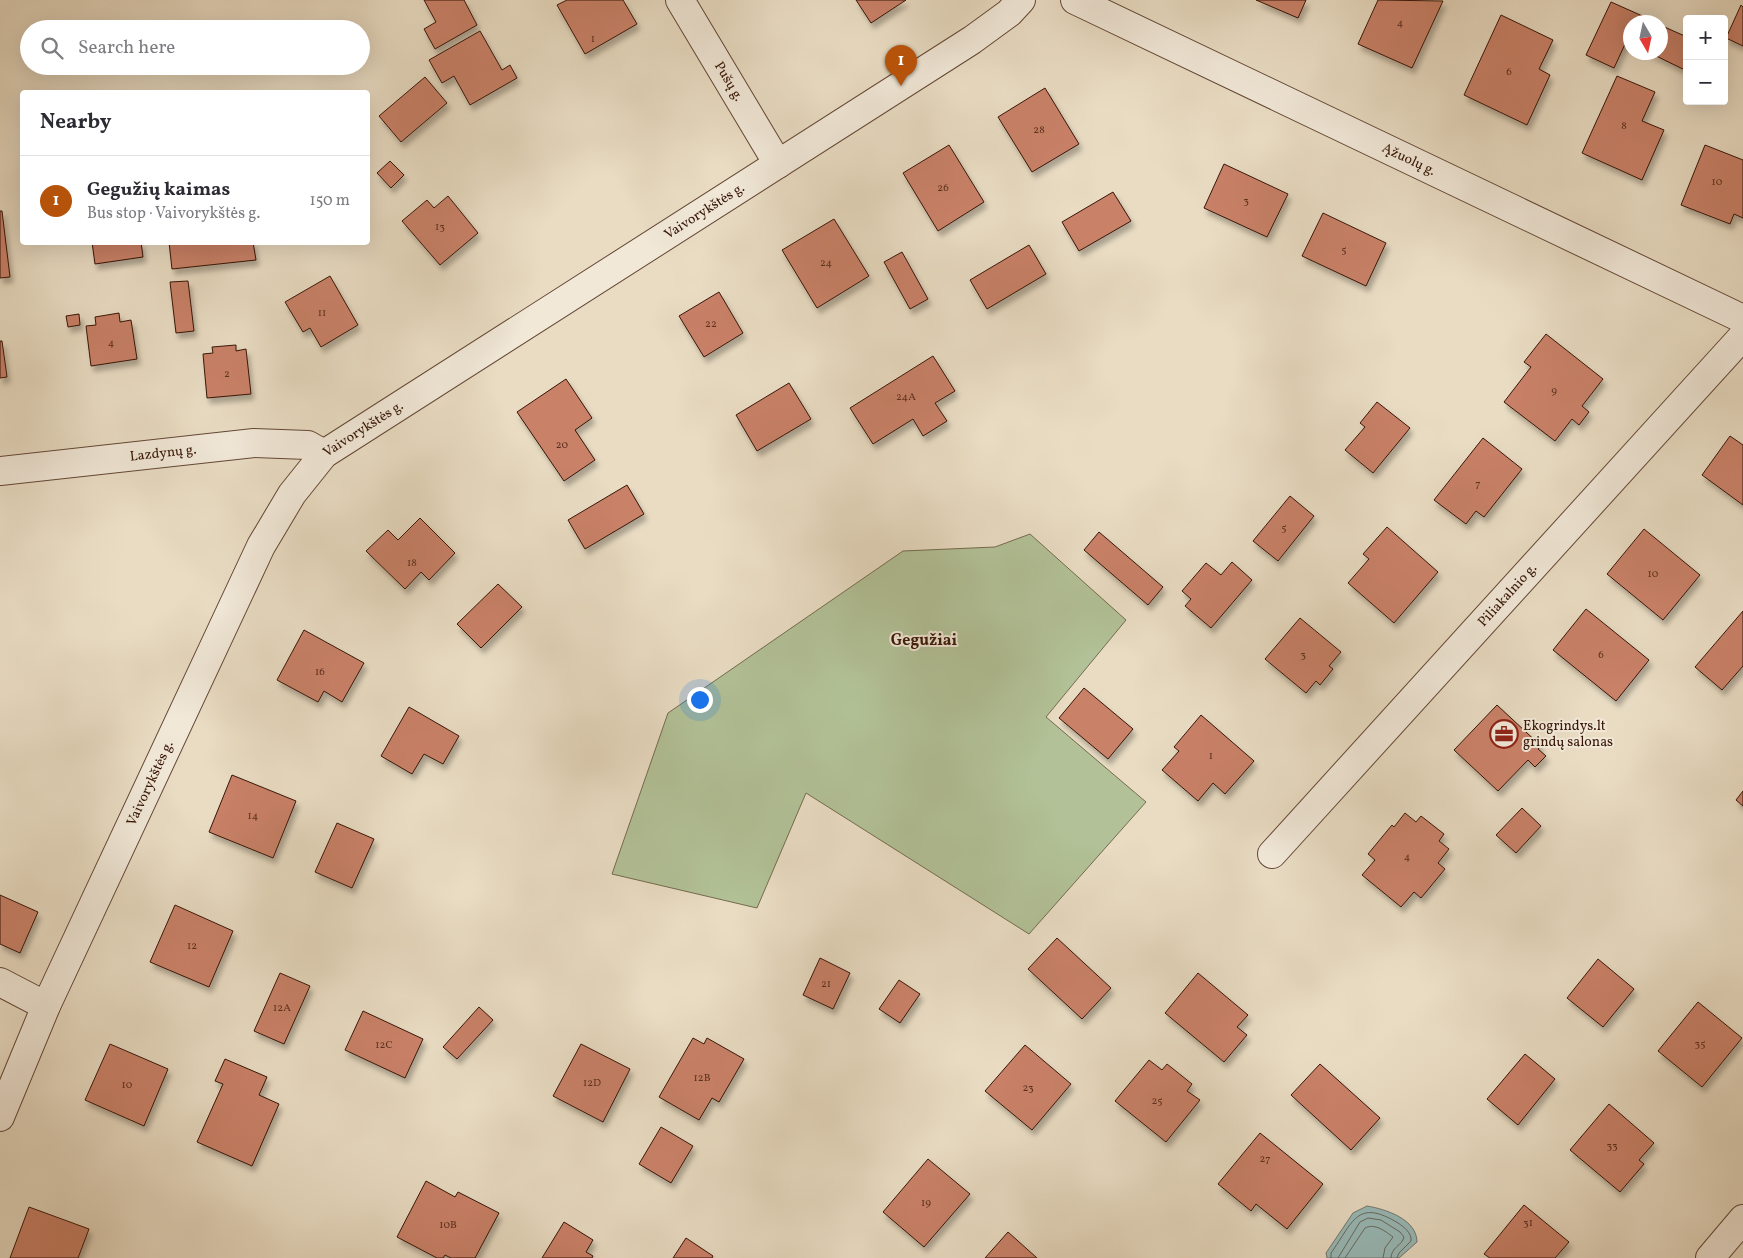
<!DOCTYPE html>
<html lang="en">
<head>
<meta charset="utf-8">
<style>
  :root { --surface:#fff; --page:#f2f2f3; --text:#2b2b33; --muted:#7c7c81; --line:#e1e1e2; --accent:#b45309 }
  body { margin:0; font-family:Vollkorn,serif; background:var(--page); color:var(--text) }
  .controls { position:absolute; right:15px; top:15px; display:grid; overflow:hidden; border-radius:5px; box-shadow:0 5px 20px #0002 }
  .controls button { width:45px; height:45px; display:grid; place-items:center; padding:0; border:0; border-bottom:1px solid var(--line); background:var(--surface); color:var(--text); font:25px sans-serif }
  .compass { position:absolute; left:1623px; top:15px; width:45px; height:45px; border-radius:50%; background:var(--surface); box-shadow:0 5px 20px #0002; rotate:171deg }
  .you { position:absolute; left:699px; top:699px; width:18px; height:18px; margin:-12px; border:4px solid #fff; border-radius:50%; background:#1a73e8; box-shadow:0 0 0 8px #1a73e833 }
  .badge { display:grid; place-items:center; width:32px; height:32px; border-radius:50%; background:var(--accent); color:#fff; font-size:16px; font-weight:700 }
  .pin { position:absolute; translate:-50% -41px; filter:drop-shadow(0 1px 2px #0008) }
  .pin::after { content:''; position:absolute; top:26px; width:18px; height:15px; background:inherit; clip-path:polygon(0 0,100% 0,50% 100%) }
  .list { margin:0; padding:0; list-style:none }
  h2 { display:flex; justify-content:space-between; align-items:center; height:65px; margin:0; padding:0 20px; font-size:21px }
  h2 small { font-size:16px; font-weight:400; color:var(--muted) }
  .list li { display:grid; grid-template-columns:32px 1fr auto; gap:15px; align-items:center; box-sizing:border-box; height:90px; padding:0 20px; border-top:1px solid var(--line) }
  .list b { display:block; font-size:19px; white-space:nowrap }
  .list p { margin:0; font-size:16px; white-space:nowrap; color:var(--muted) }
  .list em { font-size:16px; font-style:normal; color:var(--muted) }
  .icon { flex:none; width:28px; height:28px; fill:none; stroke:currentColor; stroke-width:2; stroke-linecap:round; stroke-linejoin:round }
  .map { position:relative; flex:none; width:1743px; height:1258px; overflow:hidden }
  .search { position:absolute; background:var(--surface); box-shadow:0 5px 20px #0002; left:20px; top:20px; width:350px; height:55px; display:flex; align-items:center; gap:12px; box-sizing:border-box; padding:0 18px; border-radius:28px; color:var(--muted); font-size:19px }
  .panel { position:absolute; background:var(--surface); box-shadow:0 5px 20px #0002; left:20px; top:90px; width:350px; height:155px; border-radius:5px }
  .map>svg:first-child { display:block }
</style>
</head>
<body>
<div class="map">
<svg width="1743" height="1258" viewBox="0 0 1743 1258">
  <defs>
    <filter id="shadow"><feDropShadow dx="3" dy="5.5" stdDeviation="2.5" flood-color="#0004"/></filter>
  </defs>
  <rect width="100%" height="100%" fill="#e9dcc3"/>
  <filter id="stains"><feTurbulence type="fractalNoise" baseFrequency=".004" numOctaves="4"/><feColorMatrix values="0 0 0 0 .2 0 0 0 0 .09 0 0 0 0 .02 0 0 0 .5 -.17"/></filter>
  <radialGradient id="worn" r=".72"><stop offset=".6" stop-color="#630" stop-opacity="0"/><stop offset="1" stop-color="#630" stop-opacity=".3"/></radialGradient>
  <path fill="#b2c197" stroke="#746b4e" d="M1030,534L1126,620L1046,717L1146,802L1029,934L806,793L757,908L612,874L668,713L903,551L995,547Z"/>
  <path fill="#98bab8" stroke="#717871" d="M1367,1206C1385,1209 1417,1219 1417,1242L1399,1258H1327L1326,1253L1353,1213Z"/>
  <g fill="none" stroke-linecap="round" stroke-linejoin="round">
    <path stroke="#68685f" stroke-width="1" d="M1331,1258V1253C1353,1222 1357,1198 1398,1223C1404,1227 1412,1233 1411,1241L1399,1253L1397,1258
      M1338,1258L1360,1222L1368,1218L1381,1220L1400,1232L1404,1237C1402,1246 1391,1247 1391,1258
      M1345,1258L1365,1228C1375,1223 1385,1231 1393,1237L1385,1248L1383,1258"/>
  </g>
  <path fill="#c98168" stroke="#371506" filter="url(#shadow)" d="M424,0H464L477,25L435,49L424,29L436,22Z
    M567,0H623L637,24L585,54L557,5Z
    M856,0H906L871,23Z
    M1256,0H1306L1298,18Z
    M1378,0L1443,1L1412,68L1358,44Z
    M1611,2L1656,22H1630V44L1626,42L1614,68L1586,55Z
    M1741,5L1743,7V46L1726,38Z
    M1501,15L1553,40L1539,69L1550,75L1527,125L1464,95Z
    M1660,25L1687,37V71L1648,52H1660Z
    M480,31L502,70L510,65L517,78L470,105L454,76L442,83L429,60Z
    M1617,76L1655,92L1642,121L1664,130L1642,180L1582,153Z
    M425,77L447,103L401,142L379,116Z
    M1045,88L1079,144L1032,172L998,117Z
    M949,145L984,202L938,231L903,173Z
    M1705,145L1743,160V218L1734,214L1730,224L1681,205Z
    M390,161L404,175L391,188L377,173Z
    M1224,164L1288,194L1267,237L1204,208Z
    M1113,192L1131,221L1079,251L1062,222Z
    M448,196L478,233L440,265L402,221L427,200L434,208Z
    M0,211H2L10,277L0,278Z
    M1323,213L1386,243L1366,286L1302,256Z
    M834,219L869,276L817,308L782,250Z
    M92,242H141L143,257L95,264Z
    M169,242H253L256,260L172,269Z
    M1029,245L1046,274L987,309L970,280Z
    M902,252L928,299L910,309L884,262Z
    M330,276L358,325L321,347L310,328L303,332L285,302Z
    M188,281L194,331L176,333L170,282Z
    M719,292L743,333L704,357L679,316Z
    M119,313L120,322L131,320L137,359L91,366L86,326L96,325L95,317Z
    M79,314L80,325L68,327L66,316Z
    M1546,334L1603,379L1582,406L1589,412L1579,425L1572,419L1555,441L1504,402L1531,367L1524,362Z
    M0,341H2L7,377L0,378Z
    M236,345V351L246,349L251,394L207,398L203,354L213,353L212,347Z
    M933,356L955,391L935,403L947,421L923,436L913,419L873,444L850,408Z
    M566,379L592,418L575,430L595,460L564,481L517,412Z
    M789,383L811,419L757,451L736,415Z
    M1377,402L1410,428L1373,473L1345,450L1365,427L1360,423Z
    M1730,436L1743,445V505L1702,475Z
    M1483,438L1522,469L1484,517L1476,511L1466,524L1434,500Z
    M627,485L644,514L585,549L568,520Z
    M1290,496L1314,516L1278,561L1253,541Z
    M420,518L455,553L429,580L421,572L405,589L366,551L388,530L398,540Z
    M1387,527L1438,572L1394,623L1348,583L1369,559L1363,554Z
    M1644,529L1700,575L1663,620L1607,574Z
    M1099,532L1163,587L1148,605L1084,550Z
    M1232,562L1252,580L1211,628L1185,606L1191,599L1182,591L1206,563L1221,575Z
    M498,584L522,607L481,648L457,624Z
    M1586,609L1649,660L1616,701L1553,650Z
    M1743,611V666L1722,690L1695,667Z
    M1300,618L1341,652L1329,666L1333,669L1320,685L1316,681L1306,693L1265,659Z
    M304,630L364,663L342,702L324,691L318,702L277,680Z
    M1084,688L1133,729L1108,759L1059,718Z
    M1497,705L1541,746L1538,749L1546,756L1535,767L1528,760L1498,791L1454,750Z
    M409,707L459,736L443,764L424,754L412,774L381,756Z
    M1201,715L1254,761L1225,794L1213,783L1198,801L1162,770L1179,751L1174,747Z
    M232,775L296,801L273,858L209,832Z
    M1743,791V806L1736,800Z
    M1522,808L1541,826L1516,853L1496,835Z
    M1405,813L1416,822L1421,816L1444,834L1439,841L1449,849L1438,863L1445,869L1421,898L1414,892L1401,907L1362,875L1375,860L1368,854L1392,825L1394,827Z
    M337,823L374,839L352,888L315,872Z
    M0,895L38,912L20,953L0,944Z
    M175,905L233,931L209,987L150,962Z
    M1057,938L1111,988L1082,1019L1028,969Z
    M820,958L850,973L833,1009L803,995Z
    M1598,959L1634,989L1603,1027L1567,998Z
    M280,973L310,986L284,1044L254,1031Z
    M1198,973L1248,1015L1237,1027L1247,1035L1224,1062L1165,1013Z
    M899,980L920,994L900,1023L879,1009Z
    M1698,1002L1742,1038L1702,1087L1658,1051Z
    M479,1007L493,1020L457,1059L443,1047Z
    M363,1011L423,1039L405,1078L345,1050Z
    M693,1038L704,1044L707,1038L744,1059L719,1102L712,1098L699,1120L659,1097Z
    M110,1044L168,1069L144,1126L85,1100Z
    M581,1044L630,1069L603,1122L553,1096Z
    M1025,1045L1071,1084L1032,1130L985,1091Z
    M1525,1054L1555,1079L1518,1125L1487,1099Z
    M225,1059L267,1077L259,1095L279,1104L252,1166L197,1142L223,1084L215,1081Z
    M1149,1060L1162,1070L1167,1064L1192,1084L1187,1091L1200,1100L1166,1142L1115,1101Z
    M1320,1064L1380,1118L1351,1150L1291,1095Z
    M1609,1104L1654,1143L1639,1160L1644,1164L1620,1192L1570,1150Z
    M661,1127L693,1146L671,1183L639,1164Z
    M1260,1133L1323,1184L1287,1229L1256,1204L1251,1211L1218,1184Z
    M928,1159L970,1194L924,1247L883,1212Z
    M426,1181L455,1197L458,1192L499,1213L475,1258H451L445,1255L443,1258H437L397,1237Z
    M1524,1205L1569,1242L1555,1258H1490L1484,1254Z
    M29,1207L89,1229L78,1258H10Z
    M564,1222L593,1240L586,1252L593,1256L592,1258H542Z
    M1008,1232L1037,1258H985Z
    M686,1238L713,1256L712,1258H673Z"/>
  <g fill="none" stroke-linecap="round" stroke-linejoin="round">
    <defs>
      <g id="minor">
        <path id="s1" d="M680,0L778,164"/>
        <path id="s2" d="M1075,0L1743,319"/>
        <path id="s3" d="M0,471L254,443L308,445L324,454"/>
        <path id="s4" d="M1272,854L1743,336"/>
        <path d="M0,982L46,1006"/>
        <path id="s5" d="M0,1117L46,1006L261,546L292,494L324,454L972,40L1009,13L1021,0"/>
        <path d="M1710,1258L1743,1219"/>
      </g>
    </defs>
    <use href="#minor" stroke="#644735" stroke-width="30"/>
    <use href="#minor" stroke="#f1e8d8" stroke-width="28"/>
  </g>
  <defs>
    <symbol id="office-ring" viewBox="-11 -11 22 22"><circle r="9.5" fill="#f1e8d8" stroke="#8f2418" stroke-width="1.5"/><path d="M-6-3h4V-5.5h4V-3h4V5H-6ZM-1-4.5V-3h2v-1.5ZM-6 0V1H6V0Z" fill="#8f2418"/></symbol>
  </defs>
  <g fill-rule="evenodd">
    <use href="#office-ring" x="1488" y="718" width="32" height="32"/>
  </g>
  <g text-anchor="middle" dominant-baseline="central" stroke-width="4" stroke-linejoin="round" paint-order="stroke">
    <g font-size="11" fill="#5c301e">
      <text x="1400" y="23">4</text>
      <text x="593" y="39">1</text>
      <text x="1509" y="72">6</text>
      <text x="1624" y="126">8</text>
      <text x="1039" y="130">28</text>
      <text x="1717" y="182">10</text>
      <text x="943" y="188">26</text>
      <text x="1246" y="201">3</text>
      <text x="440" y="227">13</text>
      <text x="1344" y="250">5</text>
      <text x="826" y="263">24</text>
      <text x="322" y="313">11</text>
      <text x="711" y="324">22</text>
      <text x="111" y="343">4</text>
      <text x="227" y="374">2</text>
      <text x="1554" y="391">9</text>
      <text x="906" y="397">24A</text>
      <text x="562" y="445">20</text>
      <text x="1478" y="484">7</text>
      <text x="1284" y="528">5</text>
      <text x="412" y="563">18</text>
      <text x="1653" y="574">10</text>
      <text x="1303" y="655">3</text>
      <text x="1601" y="655">6</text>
      <text x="320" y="672">16</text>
      <text x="1211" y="756">1</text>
      <text x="253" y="816">14</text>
      <text x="1407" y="857">4</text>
      <text x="192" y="946">12</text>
      <text x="826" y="984">21</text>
      <text x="282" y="1008">12A</text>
      <text x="1700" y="1044">35</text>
      <text x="384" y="1045">12C</text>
      <text x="702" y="1078">12B</text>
      <text x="592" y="1083">12D</text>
      <text x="127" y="1085">10</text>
      <text x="1028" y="1088">23</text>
      <text x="1157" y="1101">25</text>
      <text x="1612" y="1146">33</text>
      <text x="1265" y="1159">27</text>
      <text x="926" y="1203">19</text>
      <text x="1528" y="1223">31</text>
      <text x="448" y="1225">10B</text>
    </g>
    <g font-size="14" fill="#371506" stroke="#f1e8d8">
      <text stroke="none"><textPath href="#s1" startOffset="95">Pušų g.</textPath></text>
      <text stroke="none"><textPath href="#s2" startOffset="370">Ąžuolų g.</textPath></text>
      <text stroke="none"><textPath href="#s5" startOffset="1191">Vaivorykštės g.</textPath></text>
      <text stroke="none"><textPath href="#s5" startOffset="786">Vaivorykštės g.</textPath></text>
      <text stroke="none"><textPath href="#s3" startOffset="164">Lazdynų g.</textPath></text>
      <text stroke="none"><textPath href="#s4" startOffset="350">Piliakalnio g.</textPath></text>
      <text stroke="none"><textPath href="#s5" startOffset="366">Vaivorykštės g.</textPath></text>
    </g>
    <g font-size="14" fill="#371506" stroke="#f1e8d8" text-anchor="start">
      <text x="1523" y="726">Ekogrindys.lt<tspan x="1523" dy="16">grindų salonas</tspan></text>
    </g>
    <g font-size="16" font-weight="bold" fill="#371506" stroke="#f1e8d8">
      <text x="924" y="641">Gegužiai</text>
    </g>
  </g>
  <rect width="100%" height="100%" filter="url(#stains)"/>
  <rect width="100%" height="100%" fill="url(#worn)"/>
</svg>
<div class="controls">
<button>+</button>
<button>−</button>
</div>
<svg class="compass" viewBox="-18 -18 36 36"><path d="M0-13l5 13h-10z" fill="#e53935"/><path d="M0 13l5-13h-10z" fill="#7c7c81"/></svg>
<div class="you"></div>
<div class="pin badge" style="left:901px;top:86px">1</div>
<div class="search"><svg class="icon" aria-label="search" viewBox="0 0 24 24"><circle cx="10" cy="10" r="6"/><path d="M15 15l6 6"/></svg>Search here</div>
<section class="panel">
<h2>Nearby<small></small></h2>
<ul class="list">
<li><span class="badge">1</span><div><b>Gegužių kaimas</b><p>Bus stop · Vaivorykštės g.</p></div><em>150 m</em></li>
</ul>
</section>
</div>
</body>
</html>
